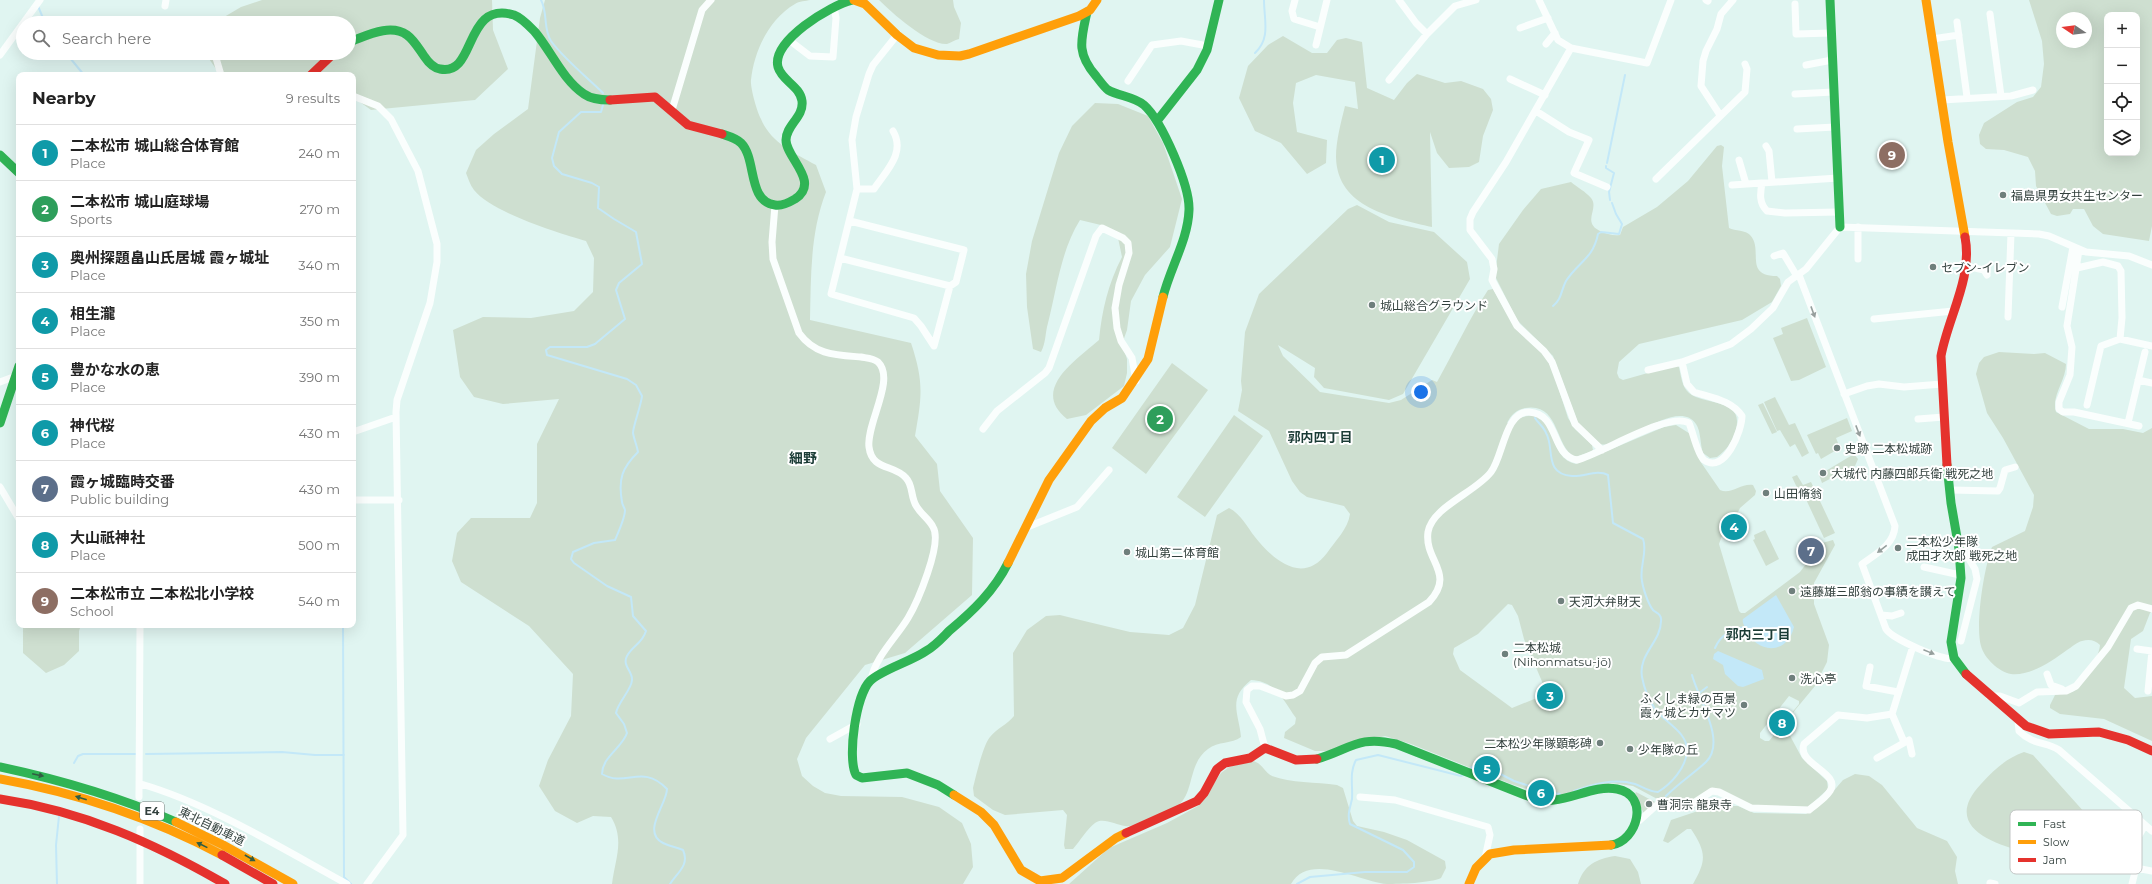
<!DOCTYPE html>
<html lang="en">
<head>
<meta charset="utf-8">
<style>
  :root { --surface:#fff; --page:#f2f2f2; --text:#222; --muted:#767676; --line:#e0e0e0; --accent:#6f7f7c }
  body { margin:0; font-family:Montserrat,"Noto Sans JP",sans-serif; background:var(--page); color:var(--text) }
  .controls { position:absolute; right:12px; top:12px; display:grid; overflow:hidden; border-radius:8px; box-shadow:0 4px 16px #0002 }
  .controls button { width:36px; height:36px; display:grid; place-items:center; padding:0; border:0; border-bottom:1px solid var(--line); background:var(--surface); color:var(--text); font:20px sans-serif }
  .compass { position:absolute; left:2056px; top:12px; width:36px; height:36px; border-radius:50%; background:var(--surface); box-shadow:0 4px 16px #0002; rotate:283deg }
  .you { position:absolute; left:1421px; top:392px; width:14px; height:14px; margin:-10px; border:3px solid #fff; border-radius:50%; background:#1a73e8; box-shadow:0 0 0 6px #1a73e833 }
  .badge { display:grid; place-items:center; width:26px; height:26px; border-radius:50%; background:var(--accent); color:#fff; font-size:13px; font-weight:700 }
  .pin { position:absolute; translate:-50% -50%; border:2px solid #fff; box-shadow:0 1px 4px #0006 }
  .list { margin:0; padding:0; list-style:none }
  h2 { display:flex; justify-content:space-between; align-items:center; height:52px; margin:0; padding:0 16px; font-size:17px }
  h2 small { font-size:13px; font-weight:400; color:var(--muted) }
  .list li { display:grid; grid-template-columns:26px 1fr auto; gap:12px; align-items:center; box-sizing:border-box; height:56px; padding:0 16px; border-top:1px solid var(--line) }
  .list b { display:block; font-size:15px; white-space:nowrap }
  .list p { margin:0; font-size:13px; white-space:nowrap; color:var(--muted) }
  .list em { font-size:13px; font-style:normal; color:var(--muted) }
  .icon { flex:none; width:22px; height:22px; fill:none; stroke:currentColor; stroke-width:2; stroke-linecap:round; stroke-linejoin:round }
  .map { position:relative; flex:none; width:2152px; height:884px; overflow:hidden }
  .search { position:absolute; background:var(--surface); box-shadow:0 4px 16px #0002; left:16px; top:16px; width:340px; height:44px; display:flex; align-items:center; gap:10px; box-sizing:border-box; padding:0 14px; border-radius:22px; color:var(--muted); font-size:15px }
  .panel { position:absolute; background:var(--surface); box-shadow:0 4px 16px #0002; left:16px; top:72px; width:340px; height:556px; border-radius:8px }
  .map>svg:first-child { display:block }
</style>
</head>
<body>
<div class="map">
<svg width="2152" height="884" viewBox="0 0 2152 884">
  <rect width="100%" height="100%" fill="#e0f5f1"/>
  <path fill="#cedfd0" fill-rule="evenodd" d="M262,0H492L493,30L508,69L475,100L371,110L353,97V75H226L216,69L205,53H349V23H214L241,7Z
    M545,0H810C806,1 799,1 795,4C769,19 754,51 751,80C750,87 757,112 761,119C770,142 795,154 816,165L826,192C810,233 811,277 810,320L911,343C924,382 922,396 915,436L937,464L940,491L973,538L972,595L905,653L865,665L806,738L797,759L802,776L813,786L825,793L841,796L902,797L939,807L962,823L971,844L973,867L963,884H612C615,859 625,840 611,817L593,816L577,823L555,811L539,786L548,760L571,716L573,674L529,626L461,582L452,561L457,533L471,518H530L537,503V444L559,399L503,404L474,397L460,377L453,330L483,317L531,318L574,311L593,292L594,258L586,241C558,233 491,212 474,190C470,185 468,178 466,173L476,150L494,134L528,109L540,18Z
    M879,0H953L954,7L961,23L959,39C955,40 950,43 947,44C928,45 892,13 879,0Z
    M2029,0H2152V226L2149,241L2103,234L2093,226L2084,209H2073L2070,214L2057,216L2051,214L2036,186L2035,171L2028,157L2004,150L1986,149L1980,144L1979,135L1984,123L2017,102L2033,97L2041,87L2044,64L2042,41ZM2107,15H2137V153H2107ZM2062,18H2086V42H2062Z
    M1283,36L1312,53H1327L1337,40L1346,38L1362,42L1367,88L1394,100L1407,83L1417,74L1445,83L1461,81L1483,89L1491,99L1493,110L1483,136L1479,162L1469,167L1449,168L1437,153L1430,132L1432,227C1393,218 1337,208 1336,157C1336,141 1341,122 1345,106L1358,109L1355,82L1316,75L1296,83L1293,103L1297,132L1327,140L1326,163L1307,174L1281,143L1255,131L1239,98L1248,66L1268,45Z
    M1095,103L1118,104L1148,116L1163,143L1182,199L1170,247L1145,275L1131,301L1127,330L1122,344L1127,359V373L1124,386L1086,415L1067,419C1030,390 1076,360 1099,340C1102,310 1108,284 1122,257L1117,233L1105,226L1080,220C1061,250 1057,288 1048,323C1045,333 1046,343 1041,352L1033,349L1027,307L1026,274L1032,241L1059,153L1072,126Z
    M1721,145L1724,147L1722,166L1729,228C1735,231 1746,230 1750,235C1764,249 1743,276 1777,276L1780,279L1781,286L1772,302L1742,320L1639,344L1619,362L1617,373L1619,378L1623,380L1676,365L1679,367C1681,376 1682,387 1689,393C1705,406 1744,398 1736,429C1733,441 1727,450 1717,457L1710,458L1703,453C1700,444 1701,431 1696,424C1677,396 1620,451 1600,444L1578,423L1553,356L1517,320L1495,276L1499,244L1523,210L1541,189L1571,182C1577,187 1586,192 1591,198C1600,209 1580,223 1602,232C1608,234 1613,236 1620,235L1623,227L1657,207L1688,181L1717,146Z
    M1357,205L1389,222L1434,232L1467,262L1470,279L1403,394L1389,400L1324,388L1314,377L1315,368L1278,345L1283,356L1320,392L1389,403L1401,400L1432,380L1437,382C1454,352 1469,319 1488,290L1493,289L1515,328L1543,354L1552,368L1568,418L1575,429L1592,445L1593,450L1590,452L1575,457C1554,446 1560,402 1525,408C1516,410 1511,415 1507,423C1514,421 1521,417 1528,416C1557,413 1548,459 1576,464L1664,427L1676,425L1692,435L1700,461L1720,490C1731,495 1741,483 1753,485L1756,491L1755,495L1740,508L1732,525L1724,530L1719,544L1739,611L1741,613H1745L1800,572L1822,543L1833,540L1835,545L1814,583V604L1829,645L1827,662L1815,686L1791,715L1788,732L1802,758L1827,781L1828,789L1808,807L1754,806L1719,790L1689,802L1671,803L1661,801L1633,786L1612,783L1558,796L1546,795L1511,784L1411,744L1385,736L1327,751H1315L1284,738L1285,732L1295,724L1296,718C1283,700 1276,681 1251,680C1227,699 1239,713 1241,737C1232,744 1218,741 1208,749C1187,764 1195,795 1176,807C1166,813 1136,828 1125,826C1116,825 1103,817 1095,823C1087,829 1080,841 1073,849H1065L1064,845L1067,815L1063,810L1005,815L993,810L974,796L973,788C976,776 983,745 990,737C997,728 1007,725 1014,716L1013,653L1027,630L1046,616L1060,615L1076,619L1130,632L1169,635L1183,628L1195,605L1217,515L1229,508C1241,514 1247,527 1255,537C1274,561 1303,585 1327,553C1335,541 1348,529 1350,514L1344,506L1307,497L1300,492L1292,481L1269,431L1238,411L1242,390L1241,381L1245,332L1259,294L1348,209ZM1508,604L1512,605L1518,616L1524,639L1546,691L1544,695L1512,708L1460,670L1453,654L1454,648L1478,634ZM1789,696L1799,701V704L1769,741H1765L1760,738V733Z
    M1807,318L1826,367L1799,380L1791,381L1773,338L1783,334L1781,328Z
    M1999,352L2034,354L2045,353L2066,364C2066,381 2051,395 2056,412L2089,429H2123L2143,433L2152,428V611L2150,613L2143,631L2131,639L2124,688L2135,698L2152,696V741L2104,719L2060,714L2050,708V705L2055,695C2061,693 2070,694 2074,691C2085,684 2099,657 2100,645C2095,640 2089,639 2082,641C2077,642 2072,647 2067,650C2052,661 2031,676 2011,674C1999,672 1984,658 1981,646C1975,625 1984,568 1992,547L2025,531L2033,507L2034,495L2003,438L1987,413L1976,374L1979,363L1984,357Z
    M1172,363L1208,390L1146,474L1112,448Z
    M1775,397L1789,425L1795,423L1809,453L1802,457L1795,444L1790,447L1780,430L1777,431L1764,402Z
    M1763,403L1777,432L1772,434L1758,405Z
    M1234,415L1263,436L1205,517L1177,497Z
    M1847,418L1852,431L1836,438L1840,448L1821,459L1818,453L1816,454L1807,435Z
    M1854,454L1858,459L1855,466L1822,483L1819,475Z
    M1797,475L1803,485L1811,482L1835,533L1824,538L1804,495L1801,496L1792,477Z
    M1765,530L1779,559L1766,566L1753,540L1755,539L1754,535Z
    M25,625H81L79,631V651L64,665L46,673L23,653V628Z
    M2024,752L2033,755L2103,833C2102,841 2100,847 2094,852C2075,866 2046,857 2026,852C1991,844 1942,825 1981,784C1995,769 2005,759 2024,752Z
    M1253,761C1262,763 1264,772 1272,776C1291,783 1316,782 1337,785L1343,788L1353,821L1357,826L1384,832L1407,840L1445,861L1446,868L1441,878C1430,883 1400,884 1387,884C1361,882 1309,851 1291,884H1069L1109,848L1167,823L1198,806L1221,773L1229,767Z
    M1855,774L1869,776L1882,785L1917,828L1947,841L1957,857L1955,871L1958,884H1693C1707,860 1706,852 1691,829H1687L1668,843L1663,841L1671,820L1698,811L1733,806H1738L1754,813L1806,814L1825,801L1843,780Z
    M1636,792L1655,802V805L1644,814L1635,794Z
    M1615,856L1630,859L1638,872L1641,884H1578C1584,865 1596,859 1615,856Z"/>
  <path fill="#c3e8f8" d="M1776,595L1794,627C1787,656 1756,654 1745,628C1744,624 1742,623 1743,619Z
    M1718,651L1762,670L1764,679L1743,687L1738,686L1725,674L1723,665L1713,659L1714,654Z"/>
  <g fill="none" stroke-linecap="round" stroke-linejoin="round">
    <path stroke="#c3e8f8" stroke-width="2" d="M541,0C548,13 543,29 551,41C563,58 588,78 603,93
      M38,6L45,23
      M66,53L84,75
      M1255,53C1271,38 1264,20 1264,0
      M603,105L601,112H581L559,132L552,158L554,166L562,174L592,183L599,187L598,208L614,219L636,232L642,264L619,283L616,290L625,319L595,344L587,347H550L546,350L547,355L627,379L636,385L642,396C641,406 633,426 633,433C634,439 637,446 638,452C622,468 618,479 622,502C622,504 624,507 625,510C625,518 618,533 615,540L594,543L573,552L571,559L574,563L607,586L631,597L633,616L646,631C642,644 633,645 627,656C622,665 632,671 632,679C633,688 618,702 616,713L624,724L627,733C622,748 602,757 602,774C626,788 642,763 667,789C667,804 641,832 663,843C669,846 676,847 683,850C690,865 677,873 670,884
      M1607,163L1625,75
      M1606,166V168L1614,173L1609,192L1610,200
      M1553,306C1562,299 1561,290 1566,281C1578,262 1593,259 1598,234L1601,232L1619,234L1622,224L1616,214L1612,203
      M1535,418C1538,423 1544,427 1546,433C1555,447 1543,474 1572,476C1584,477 1597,469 1608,475L1613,523L1643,539C1648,552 1639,567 1642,581C1643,588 1648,604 1653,610C1656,613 1662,614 1661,621C1661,642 1638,654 1642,677C1644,688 1649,700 1655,709C1664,722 1688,732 1687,751C1686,768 1671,784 1658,792C1649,792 1643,787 1635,784C1614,778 1593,784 1574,791
      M343,625L344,877L351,884
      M1715,648C1721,634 1731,630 1745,627
      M1698,694L1707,687
      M146,754L282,752L315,755H344
      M74,763L78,756L83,754H136
      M1469,770L1472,767L1485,766L1514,781L1542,790
      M1552,793L1560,794
      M1666,796C1679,783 1693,774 1706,762C1727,742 1698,698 1692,675
      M57,884L56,845L59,816
      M1297,884L1310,877L1365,872H1407L1414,867V862L1403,850L1350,824C1347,815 1350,808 1352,799C1353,785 1349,773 1356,760L1378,755L1461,776L1465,774"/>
    <path stroke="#fafefd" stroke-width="7" d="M1295,0L1292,11L1294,19L1320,27
      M1399,0L1416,23L1427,34L1455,6L1476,0
      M1539,0L1558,40L1571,48L1506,162L1473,212L1470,219V230L1492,259L1494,269L1492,280L1511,315L1517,326L1544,351L1552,362L1575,424L1602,450
      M1706,0L1708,1
      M1795,4L1796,34L1831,33
      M165,6L166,0
      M1990,14L2001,96
      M1957,22L1967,97
      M1520,28L1548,18
      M1932,39L1959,35
      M789,40L810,56L833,57L836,18L834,7
      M1546,44L1555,33
      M1316,45L1327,0
      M1571,48L1647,63L1671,0
      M0,55L40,0
      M216,58L221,75
      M1806,65L1832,60
      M1510,79L1545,95
      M1389,80L1427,34
      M1128,81L1152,45L1181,41L1208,46
      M1795,94L1833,92
      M353,96L378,106L391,119L418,171L437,244V262L430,303L397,400L396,412L403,835L367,884
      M1942,100L2011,96L2033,90
      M672,110L702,10L711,0
      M1536,111L1569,132L1589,140L1574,173L1607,187
      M1720,115L1701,86L1703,61L1706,51L1717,29L1721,14L1733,0
      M1797,129L1835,127
      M1766,146L1769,151L1772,182
      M1739,160L1746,184
      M1656,179L1745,92L1747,69L1745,64
      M1762,183C1760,194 1759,203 1767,211L1785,213L1839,212
      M1732,185L1838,178
      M857,189H874C886,171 906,153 893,131
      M775,205L772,242L773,259L799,333C815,355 835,355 861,357C866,358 873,358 878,362C896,379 866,424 869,447C872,471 894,464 906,478C912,484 911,493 914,501C917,512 928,517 933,527C943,543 917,603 908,618C896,638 875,657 871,680
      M850,221L964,250L956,282L950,286L934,346L921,326L914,318L831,294L857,189L852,140L856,117L869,74L873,65L897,35
      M2079,250L2067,326L2072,347L2070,375L2059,402V409L2063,412H2074L2139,426
      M1774,256L1783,253L1795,273L1799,275L1895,526C1894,545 1876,554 1862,564L1886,629C1892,639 1944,662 1954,658
      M840,258L950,286
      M1858,259V227
      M1966,266L1984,270L1987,275
      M2077,268L2103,262L2118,266L2121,271L2122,318L2120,339L2152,346
      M2062,307L2073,247
      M2008,317L2011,233
      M1874,319L1953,311
      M1648,370L1682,362
      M2138,380L2152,383
      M0,382L16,376
      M1844,394L1867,386L1879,384L1904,387L1942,384
      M2087,405L2101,346L2120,339
      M1918,419L1944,417
      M2128,423L2145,352
      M983,429L997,411L1045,373L1049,368L1096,236L1102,228L1123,238L1128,243L1129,253L1119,285L1115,308L1117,328L1121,341L1132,358L1136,381
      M353,432L396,417
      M0,487L19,519
      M1950,490L1998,491L2000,488L2005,470L2015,467
      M353,500H399
      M1025,528L1077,507L1109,470
      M1959,542L1975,569L1977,579L1961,641
      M1924,567L1960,575
      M1881,615L1892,616L1901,613
      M2137,649L2152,651
      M1870,667L1866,686L1898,692
      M2047,674L2051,685L2062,689
      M2148,691L2152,651
      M1989,696H2000L2019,703L2037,692L2066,691L2076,686L2108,647L2131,608L2138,605L2152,609
      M1892,714L1904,742
      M2018,721L2019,731C2034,746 2046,741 2059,750L2152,831
      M830,739L857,724
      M1265,748L1260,729L1246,702L1247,690L1252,686H1260L1286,696L1293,695L1300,691L1315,663L1322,657L1346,655L1429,602C1456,573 1424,561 1428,532C1432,507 1476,492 1491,472C1503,457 1505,411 1529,412C1560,414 1550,455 1577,460C1601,454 1669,411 1689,423C1693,432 1697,454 1704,460C1725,475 1742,430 1742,416C1731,400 1712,398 1694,392L1687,384L1682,362L1731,344L1751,329L1773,308L1788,282L1806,269L1840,227L2039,234L2049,236L2086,252L2129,256L2152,265
      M1877,758L1909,740L1912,754
      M141,784C210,804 283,849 347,884
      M139,797L140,625
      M1360,797L1395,800L1488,827L1490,835L1485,858
      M1639,821L1659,803L1671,806L1692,804L1712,791L1719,792L1751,808L1809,810C1816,804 1825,799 1830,791C1842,773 1796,764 1804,744L1838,715L1867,718L1892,714L1913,646
      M140,829V884
      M2133,846L2145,825
      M1990,883L1995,884
      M2132,884L2136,868L2152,871"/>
    <path stroke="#30b455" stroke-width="9" d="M1830,0L1840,227
      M1087,12C1081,40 1076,53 1096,76C1100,81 1104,87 1108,90C1119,96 1135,97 1144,105C1162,121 1190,186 1189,210C1188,240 1170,268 1163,297
      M349,42C366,36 390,23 407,35C414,40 419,49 424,56C428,62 433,68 440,69C477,77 463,0 514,15C522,18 529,26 535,32C551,51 563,80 584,94C591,99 601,100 610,100
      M1157,121L1197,70L1207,50L1219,0
      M722,134C728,136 736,138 741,143C757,159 747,201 775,205C782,206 790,202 795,199C821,182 786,158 786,140C786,125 804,117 802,101C800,86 782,81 778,67C771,41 831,5 852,0
      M0,155L19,173
      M0,423L19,366
      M1947,465L1951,503L1959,549L1961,578L1951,642L1954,658L1966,674
      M1317,759C1351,749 1358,735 1396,744L1525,795C1534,798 1544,801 1554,800C1575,798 1596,785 1617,789C1650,795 1638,841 1611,845
      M0,767C61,780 119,797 176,822
      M954,795L938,785L907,773L862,778L856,775C847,758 856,695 870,681C881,670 912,661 926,651C935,646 942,638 949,631C973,611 994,591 1008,563"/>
    <path stroke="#ff9f0a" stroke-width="9" d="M854,0L865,4L897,35L914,48L938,55L960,56L969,54L1079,16L1090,10L1097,0
      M1926,0L1948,142L1965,237
      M1008,563L1049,480L1091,421L1105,408L1122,398L1148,359L1163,297
      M0,779C78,793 152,818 222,855
      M954,795L981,812L994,825L1021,870L1040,881L1062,878L1116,838L1126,833
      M176,822L223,845L293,884
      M1469,884L1476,868L1490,854L1514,850L1611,845"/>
    <path stroke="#e5322d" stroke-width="9" d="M311,75L334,53
      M610,100L655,97L688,125L722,134
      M1947,465L1941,356C1948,317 1973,278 1965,237
      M1966,674L2026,726L2049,734L2099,732L2128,740L2152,751
      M0,799C82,811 154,843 225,884
      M1126,833L1197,801L1204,793L1217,769L1225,763L1250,758L1265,748L1296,760L1317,759
      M222,855L273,884"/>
  </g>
  <defs><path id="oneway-solid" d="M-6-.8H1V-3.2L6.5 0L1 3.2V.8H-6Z"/></defs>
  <g fill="#969f9d">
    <use href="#oneway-solid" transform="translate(1813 312) rotate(70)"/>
    <use href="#oneway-solid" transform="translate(1858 431) rotate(69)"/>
    <use href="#oneway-solid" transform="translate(1882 549) rotate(142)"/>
    <use href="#oneway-solid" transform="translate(1929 652) rotate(22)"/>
  </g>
  <g fill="#325d43">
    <use href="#oneway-solid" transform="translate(38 775) rotate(12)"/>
    <use href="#oneway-solid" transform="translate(81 798) rotate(-163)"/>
    <use href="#oneway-solid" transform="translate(202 845) rotate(-154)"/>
    <use href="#oneway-solid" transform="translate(250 858) rotate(30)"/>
  </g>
  <g fill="#6f7f7c" stroke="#fff" stroke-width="1.5">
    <circle cx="2003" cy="195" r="4"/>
    <circle cx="1933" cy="267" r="4"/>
    <circle cx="1372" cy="305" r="4"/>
    <circle cx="1837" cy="448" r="4"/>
    <circle cx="1823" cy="473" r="4"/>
    <circle cx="1766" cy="493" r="4"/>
    <circle cx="1898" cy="548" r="4"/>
    <circle cx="1127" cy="552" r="4"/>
    <circle cx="1792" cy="591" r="4"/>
    <circle cx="1561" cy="601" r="4"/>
    <circle cx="1505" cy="654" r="4"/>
    <circle cx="1792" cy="678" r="4"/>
    <circle cx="1744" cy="705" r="4"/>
    <circle cx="1600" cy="743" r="4"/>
    <circle cx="1630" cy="749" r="4"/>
    <circle cx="1649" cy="804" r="4"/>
  </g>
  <g text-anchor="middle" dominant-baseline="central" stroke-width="4" stroke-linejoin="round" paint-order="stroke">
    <rect fill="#fff" stroke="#707977" stroke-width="1" x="140" y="802" width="24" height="18" rx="3"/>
    <g font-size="11" font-weight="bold" fill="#32403d">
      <text x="152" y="811">E4</text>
    </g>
    <g font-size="12" fill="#32403d" stroke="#fff" text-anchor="start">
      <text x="2011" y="195">福島県男女共生センター</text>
      <text x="1941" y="267">セブン-イレブン</text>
      <text x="1380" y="305">城山総合グラウンド</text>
      <text x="1845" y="448">史跡 二本松城跡</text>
      <text x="1831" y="473">大城代 内藤四郎兵衛 戦死之地</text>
      <text x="1774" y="493">山田脩翁</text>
      <text x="1906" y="541">二本松少年隊<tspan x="1906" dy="14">成田才次郎 戦死之地</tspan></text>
      <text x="1135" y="552">城山第二体育館</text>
      <text x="1800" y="591">遠藤雄三郎翁の事績を讃えて</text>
      <text x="1569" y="601">天河大弁財天</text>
      <text x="1513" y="647">二本松城<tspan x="1513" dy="14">(Nihonmatsu-jō)</tspan></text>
      <text x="1800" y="678">洗心亭</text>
      <text x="1736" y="698" text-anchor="end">ふくしま緑の百景<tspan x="1736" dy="14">霞ヶ城とカサマツ</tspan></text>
      <text x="1592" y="743" text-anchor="end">二本松少年隊顕彰碑</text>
      <text x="1638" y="749">少年隊の丘</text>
      <text x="1657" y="804">曹洞宗 龍泉寺</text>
    </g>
    <g font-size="12" fill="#32403d" stroke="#fff">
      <text transform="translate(212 826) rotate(26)">東北自動車道</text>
    </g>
    <g font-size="13" font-weight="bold" fill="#1a3b35" stroke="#fff">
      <text x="1320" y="437">郭内四丁目</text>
      <text x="1758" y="634">郭内三丁目</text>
    </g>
    <g font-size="14" font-weight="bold" fill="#1a3b35" stroke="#fff">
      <text x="803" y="458">細野</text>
    </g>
  </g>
  <rect x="2010" y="810" width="132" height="64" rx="6" fill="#fff" stroke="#c2c6c5" stroke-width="1"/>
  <rect x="2018" y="822" width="18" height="4" fill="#30b455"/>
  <rect x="2018" y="840" width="18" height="4" fill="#ff9f0a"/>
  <rect x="2018" y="858" width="18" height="4" fill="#e5322d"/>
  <g font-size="11" fill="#32403d">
    <text x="2043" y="828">Fast</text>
    <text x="2043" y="846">Slow</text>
    <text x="2043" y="864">Jam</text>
  </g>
</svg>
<div class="controls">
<button>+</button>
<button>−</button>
<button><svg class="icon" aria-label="locate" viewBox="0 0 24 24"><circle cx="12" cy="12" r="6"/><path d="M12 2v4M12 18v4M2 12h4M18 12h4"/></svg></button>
<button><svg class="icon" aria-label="layers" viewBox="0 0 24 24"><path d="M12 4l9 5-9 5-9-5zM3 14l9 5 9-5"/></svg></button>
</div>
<svg class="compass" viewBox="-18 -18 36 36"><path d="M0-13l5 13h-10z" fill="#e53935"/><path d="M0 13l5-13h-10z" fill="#767676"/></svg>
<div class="you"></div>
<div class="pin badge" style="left:1382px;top:160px;background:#0f9aa8">1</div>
<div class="pin badge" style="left:1160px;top:419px;background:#2e9e5b">2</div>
<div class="pin badge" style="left:1550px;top:696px;background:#0f9aa8">3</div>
<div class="pin badge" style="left:1734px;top:527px;background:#0f9aa8">4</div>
<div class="pin badge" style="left:1487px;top:769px;background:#0f9aa8">5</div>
<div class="pin badge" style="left:1541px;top:793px;background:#0f9aa8">6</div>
<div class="pin badge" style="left:1811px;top:551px;background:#5c6f8a">7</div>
<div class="pin badge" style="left:1782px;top:723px;background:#0f9aa8">8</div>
<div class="pin badge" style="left:1892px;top:155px;background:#8d6e63">9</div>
<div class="search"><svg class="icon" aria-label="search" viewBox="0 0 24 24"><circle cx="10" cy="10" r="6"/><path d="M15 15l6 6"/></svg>Search here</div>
<section class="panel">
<h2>Nearby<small>9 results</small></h2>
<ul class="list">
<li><span class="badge" style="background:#0f9aa8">1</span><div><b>二本松市 城山総合体育館</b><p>Place</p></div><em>240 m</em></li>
<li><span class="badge" style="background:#2e9e5b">2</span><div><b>二本松市 城山庭球場</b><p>Sports</p></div><em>270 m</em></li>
<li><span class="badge" style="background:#0f9aa8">3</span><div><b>奥州探題畠山氏居城 霞ヶ城址</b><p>Place</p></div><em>340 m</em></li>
<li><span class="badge" style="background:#0f9aa8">4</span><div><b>相生瀧</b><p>Place</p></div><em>350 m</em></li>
<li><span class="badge" style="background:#0f9aa8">5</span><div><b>豊かな水の恵</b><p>Place</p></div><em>390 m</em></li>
<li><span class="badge" style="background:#0f9aa8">6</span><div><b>神代桜</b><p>Place</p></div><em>430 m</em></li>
<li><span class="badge" style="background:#5c6f8a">7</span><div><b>霞ヶ城臨時交番</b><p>Public building</p></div><em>430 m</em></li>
<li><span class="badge" style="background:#0f9aa8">8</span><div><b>大山祇神社</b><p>Place</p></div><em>500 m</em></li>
<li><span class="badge" style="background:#8d6e63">9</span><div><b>二本松市立 二本松北小学校</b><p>School</p></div><em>540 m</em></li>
</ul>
</section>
</div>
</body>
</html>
